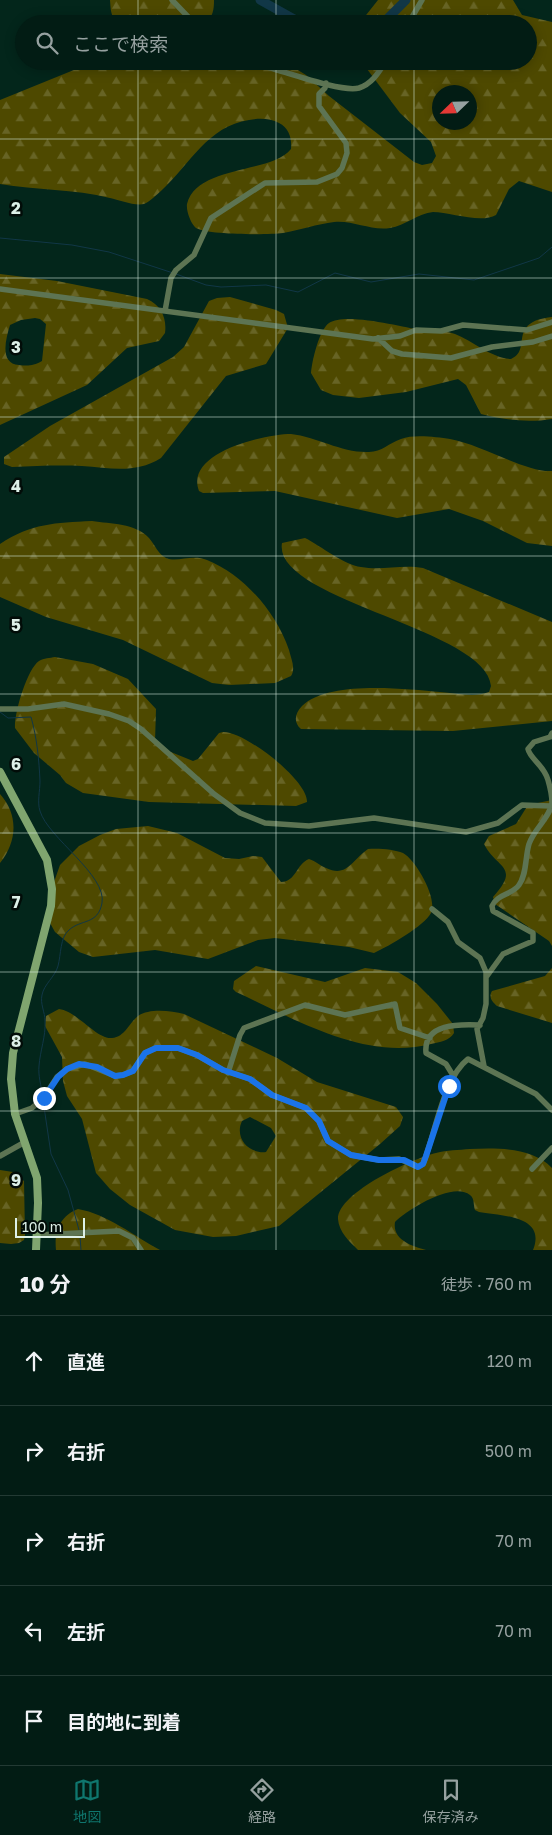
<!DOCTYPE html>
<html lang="ja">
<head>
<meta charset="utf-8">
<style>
  :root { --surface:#021c14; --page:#0c251d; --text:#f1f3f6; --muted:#96a1a0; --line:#233a34; --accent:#0f766e }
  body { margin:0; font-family:"Golos Text","Noto Sans JP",sans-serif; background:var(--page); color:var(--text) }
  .compass { position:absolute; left:432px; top:85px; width:45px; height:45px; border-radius:50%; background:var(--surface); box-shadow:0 2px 12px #0003; rotate:247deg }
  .scale { position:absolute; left:15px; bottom:12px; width:70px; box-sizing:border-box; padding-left:5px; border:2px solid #ddf0e8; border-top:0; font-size:14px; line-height:18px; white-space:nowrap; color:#ddf0e8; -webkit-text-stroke:4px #020c08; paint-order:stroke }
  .stop { position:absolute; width:15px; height:15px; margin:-11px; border:4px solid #1a73e8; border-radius:50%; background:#fff }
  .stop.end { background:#1a73e8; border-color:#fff; box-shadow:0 1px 5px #0008 }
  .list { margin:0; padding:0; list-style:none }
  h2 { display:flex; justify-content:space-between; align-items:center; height:65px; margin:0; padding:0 20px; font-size:21px }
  h2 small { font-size:16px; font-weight:400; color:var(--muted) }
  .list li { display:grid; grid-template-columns:32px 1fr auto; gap:15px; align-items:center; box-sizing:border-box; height:90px; padding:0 20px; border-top:1px solid var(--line) }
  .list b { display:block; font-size:19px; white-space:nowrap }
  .list em { font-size:16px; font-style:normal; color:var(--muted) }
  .icon { flex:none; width:28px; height:28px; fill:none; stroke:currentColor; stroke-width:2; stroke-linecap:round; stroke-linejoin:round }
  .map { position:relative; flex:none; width:552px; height:1250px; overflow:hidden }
  .search { position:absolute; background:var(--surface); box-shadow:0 2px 12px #0003; left:15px; right:15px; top:15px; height:55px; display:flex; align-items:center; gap:12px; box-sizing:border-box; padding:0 18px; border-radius:28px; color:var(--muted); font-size:19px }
  .sheet { height:515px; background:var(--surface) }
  nav { display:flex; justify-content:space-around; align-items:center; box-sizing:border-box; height:70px; border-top:1px solid var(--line); background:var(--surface); font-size:14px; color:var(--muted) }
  nav a { display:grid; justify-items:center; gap:2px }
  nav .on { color:var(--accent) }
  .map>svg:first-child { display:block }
</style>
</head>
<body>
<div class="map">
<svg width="552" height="1250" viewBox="0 0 552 1250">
  <defs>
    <pattern id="forest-firs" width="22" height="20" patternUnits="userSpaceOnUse" patternTransform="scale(1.25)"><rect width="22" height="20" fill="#4e4900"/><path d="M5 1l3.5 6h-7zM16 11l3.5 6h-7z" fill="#676425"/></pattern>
  </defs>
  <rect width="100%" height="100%" fill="#03261b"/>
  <path fill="url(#forest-firs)" fill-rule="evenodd" d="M110,0H214C214,10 213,17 205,22H123C110,20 111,11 110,0Z
    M378,0H513L522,15L552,22V192L519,181L509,189L496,215C481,224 450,212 433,212C418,213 405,226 390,228C371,231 353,220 334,222C317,224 300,230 283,233C268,235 208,235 196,228C191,224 186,211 187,204C197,165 271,174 291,149C292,138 289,128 279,123C270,118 259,118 249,120C208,126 190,164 162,190C156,195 151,201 144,204C134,206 119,200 110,198C74,189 36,190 0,184V100L96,61H283L306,75L329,96L414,162L422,165L432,163L436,156L431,142L400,113L361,61H528V24H359ZM440,92H470V122H440Z
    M0,274L57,281L147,299C161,305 167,318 165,333L159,341L127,348L87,385L0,425ZM35,318L40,319L46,324L42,361C33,366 28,366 19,365C0,364 5,341 10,325L21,320Z
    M230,297L276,310L284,314L288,328L266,364L226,376L161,458C135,474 111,468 82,466C59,465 35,466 12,467L4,464V457L50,426L173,357L184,347L209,301L217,298Z
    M552,317V419C528,423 504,420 481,414L466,385L458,379L406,392L359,398L333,395L321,390L311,373C312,361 319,330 329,323C346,312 401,327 421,330C432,332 444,330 455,334C473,341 491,358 511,359C533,350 506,322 552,317Z
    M291,434C317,437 342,453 369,452C382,452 389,443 401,439C414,434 436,437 450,439C480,444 527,473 552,471V546L527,543L483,521L449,509L397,518L275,491L203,493L199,491C184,452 266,434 291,434Z
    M92,521C111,524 135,523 149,538C155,545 158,554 166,558C177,563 192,554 207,560C244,575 276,612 289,650C291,659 296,668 291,676L275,683L229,685L212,683L123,640L46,617L0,597V544C32,523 55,523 92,521Z
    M305,538C321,546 344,565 361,567C382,571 402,564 423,568L552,622V721L453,731L301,729C293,722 295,713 302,706C329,680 404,689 440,692C456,693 474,698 489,692L491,686C487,629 272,600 282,543Z
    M55,657L93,664L128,679L156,709L155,742L166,750L193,761L198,759L219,733L223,732C244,731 308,780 307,802L296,806L149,802L83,793L66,783L60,775L34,753L15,728C14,714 27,669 39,661C44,658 50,658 55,657Z
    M0,794C19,815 17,842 0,863Z
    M552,800V946L549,941L495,904L493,897C521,866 497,869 484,844L489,836L516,824L528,805Z
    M148,826L177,833L225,858L239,859L253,856L262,857L281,882C296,882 296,864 309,859C316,861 320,866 326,868C347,878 352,860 368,849C377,848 394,849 403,853C416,860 438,899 431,913C424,926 389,946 374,953L349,947L275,938L258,940L208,959L155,950L93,957L79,952L55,932L50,923L54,882L60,865L79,846L100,835L116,829Z
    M256,966L325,982L365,968L398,972L416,983L437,1004L453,1024L454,1033C449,1041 440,1042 431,1044C364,1061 295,1019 236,992L233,989L234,981Z
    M552,968V1023L497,1006C493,1002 488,998 492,991L545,976Z
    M59,1009C77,1011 97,1040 112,1038C125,1037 129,1023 138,1016C150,1008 171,1011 184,1014L277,1058L317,1082L396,1107L403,1117L400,1126L380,1144L279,1226L236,1236L213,1237L175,1230L130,1205L110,1189L96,1173L82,1119L67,1096L63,1081L62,1057L45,1026L46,1016ZM250,1117L271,1128L276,1136L266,1152C249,1154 234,1138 242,1121Z
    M470,1149C497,1148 532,1147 552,1168V1250H533C547,1215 500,1216 479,1212L475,1210C473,1205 475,1199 470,1195C453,1181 407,1210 395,1222C392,1240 412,1246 426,1250H358C349,1241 339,1232 338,1219C338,1192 414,1158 436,1153C447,1150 459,1150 470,1149Z
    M0,1170L13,1172L24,1181L25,1235L24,1240L19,1243L11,1244L0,1243Z
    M78,1209C107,1214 134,1236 160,1250H56C54,1231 60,1216 78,1209Z"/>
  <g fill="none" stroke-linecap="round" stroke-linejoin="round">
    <path stroke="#113747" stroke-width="1" d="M0,238L72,245L109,252L173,273
      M176,274L206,285L221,287L266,285L298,292L335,273L371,282L419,274L474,280L539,258L552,247
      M0,712L8,718L31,717C37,738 39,760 40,781C40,791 37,802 40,811C48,838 107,875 102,903C98,925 81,919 69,930C60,937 61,955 58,966C55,977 44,984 42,995C40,1004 45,1012 45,1021C46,1036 40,1051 39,1066C38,1075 41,1086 43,1096
      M43,1100L51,1154L68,1190L79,1230
      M80,1236L81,1250"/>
    <path stroke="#113747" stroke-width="9" d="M260,0L303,24
      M382,24L406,0"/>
    <path stroke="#5d7453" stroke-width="5.5" d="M172,0L195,24
      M408,24L422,0
      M237,61C243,63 250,63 256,64C279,69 340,93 359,88C372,84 379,72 386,61
      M0,289L373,339L400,336L416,330L441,331L463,325L527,330L552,322
      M165,311L171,278L176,270L194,255L211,218L265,183L317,182L337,174L342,168L347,153L346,143L319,106V94L325,88L326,83
      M378,338L392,351L402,354L451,358L492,347L533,342L552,336
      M0,709H28L64,704L109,714L129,721L141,729L214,794L240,813L265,823L309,826L374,818L466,832L498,823L522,805L550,806
      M432,909L448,922L458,942L480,958L486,972V1004L483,1018L477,1029L484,1066
      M487,976L503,954L533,941V933L493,911L492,906C497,894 512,895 519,885C527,874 525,857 529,844C534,829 549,819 552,803C552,796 550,787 548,780C544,765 530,759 528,749L534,742L550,737L552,733
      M228,1073L240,1035L244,1028L305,1005L345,1015L395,1004L400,1028L430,1038
      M454,1077L446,1064L426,1053C423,1023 460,1024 480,1025
      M15,1114L32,1108L44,1097L57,1077L67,1069L85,1064L115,1076L123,1075L133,1071L145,1053L156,1048H178L197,1055L223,1070L250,1079L272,1095L306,1108L319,1121L328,1141L351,1155L379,1160L399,1159L418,1167L423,1164C435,1135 443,1078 468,1059L536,1094L552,1110
      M0,1156L25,1142
      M532,1169L552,1148
      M36,1235L119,1231L133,1238L141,1250"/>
    <path stroke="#80a56f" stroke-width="8" d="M0,772L47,860L52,889L51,906L13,1053L11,1079L15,1114L37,1178L38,1203L36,1250"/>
  </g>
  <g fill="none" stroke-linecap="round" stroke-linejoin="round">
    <path stroke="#1a73e8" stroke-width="6" d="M44,1098L58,1077L67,1069L79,1064L97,1067L115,1076L123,1075L133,1071L145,1053L156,1048H178L197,1055L223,1070L250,1079L272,1095L306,1108L319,1121L328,1141L351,1155L379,1160H404L418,1167L423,1164L426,1156L449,1086"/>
  </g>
  <path fill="none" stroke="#ddf0e8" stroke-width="1" stroke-opacity="0.55" d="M138,0V24M276,0V24M414,0V24M138,61V1250M276,61V1250M414,61V1250M0,139H552M0,278H552M0,417H552M0,556H552M0,694H552M0,833H552M0,972H552M0,1111H552"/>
  <g font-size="16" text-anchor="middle" font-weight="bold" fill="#ddf0e8" stroke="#020c08" stroke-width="5" stroke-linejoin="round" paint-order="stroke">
    <text x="16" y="214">2</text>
    <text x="16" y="353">3</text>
    <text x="16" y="492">4</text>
    <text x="16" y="631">5</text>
    <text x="16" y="770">6</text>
    <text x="16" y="908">7</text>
    <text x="16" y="1047">8</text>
    <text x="16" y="1186">9</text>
  </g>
</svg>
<svg class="compass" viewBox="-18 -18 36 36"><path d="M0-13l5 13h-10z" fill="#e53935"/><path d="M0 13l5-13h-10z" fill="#96a1a0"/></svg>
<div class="scale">100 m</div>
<div class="stop" style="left:449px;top:1086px"></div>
<div class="stop end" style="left:44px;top:1098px"></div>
<div class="search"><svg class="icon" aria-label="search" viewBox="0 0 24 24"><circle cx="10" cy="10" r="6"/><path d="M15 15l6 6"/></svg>ここで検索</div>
</div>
<section class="sheet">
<h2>10 分<small>徒歩 · 760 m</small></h2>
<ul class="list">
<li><svg class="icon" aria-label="ahead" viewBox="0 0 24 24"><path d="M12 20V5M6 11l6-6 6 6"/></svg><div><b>直進</b></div><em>120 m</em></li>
<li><svg class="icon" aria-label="right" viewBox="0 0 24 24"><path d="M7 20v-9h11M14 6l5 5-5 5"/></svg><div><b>右折</b></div><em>500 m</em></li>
<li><svg class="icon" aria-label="right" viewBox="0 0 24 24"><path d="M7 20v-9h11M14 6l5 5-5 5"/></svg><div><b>右折</b></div><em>70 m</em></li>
<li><svg class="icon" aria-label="left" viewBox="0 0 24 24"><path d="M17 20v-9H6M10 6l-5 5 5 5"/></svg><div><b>左折</b></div><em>70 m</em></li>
<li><svg class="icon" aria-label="arrive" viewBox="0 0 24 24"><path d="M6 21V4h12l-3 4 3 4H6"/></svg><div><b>目的地に到着</b></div></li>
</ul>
</section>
<nav>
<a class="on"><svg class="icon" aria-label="map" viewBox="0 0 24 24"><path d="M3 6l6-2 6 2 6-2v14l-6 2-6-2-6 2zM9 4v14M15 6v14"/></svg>地図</a>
<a><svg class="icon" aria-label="directions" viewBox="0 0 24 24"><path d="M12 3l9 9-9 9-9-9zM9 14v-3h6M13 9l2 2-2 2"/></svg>経路</a>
<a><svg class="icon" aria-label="saved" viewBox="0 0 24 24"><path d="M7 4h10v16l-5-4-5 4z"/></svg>保存済み</a>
</nav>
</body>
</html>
